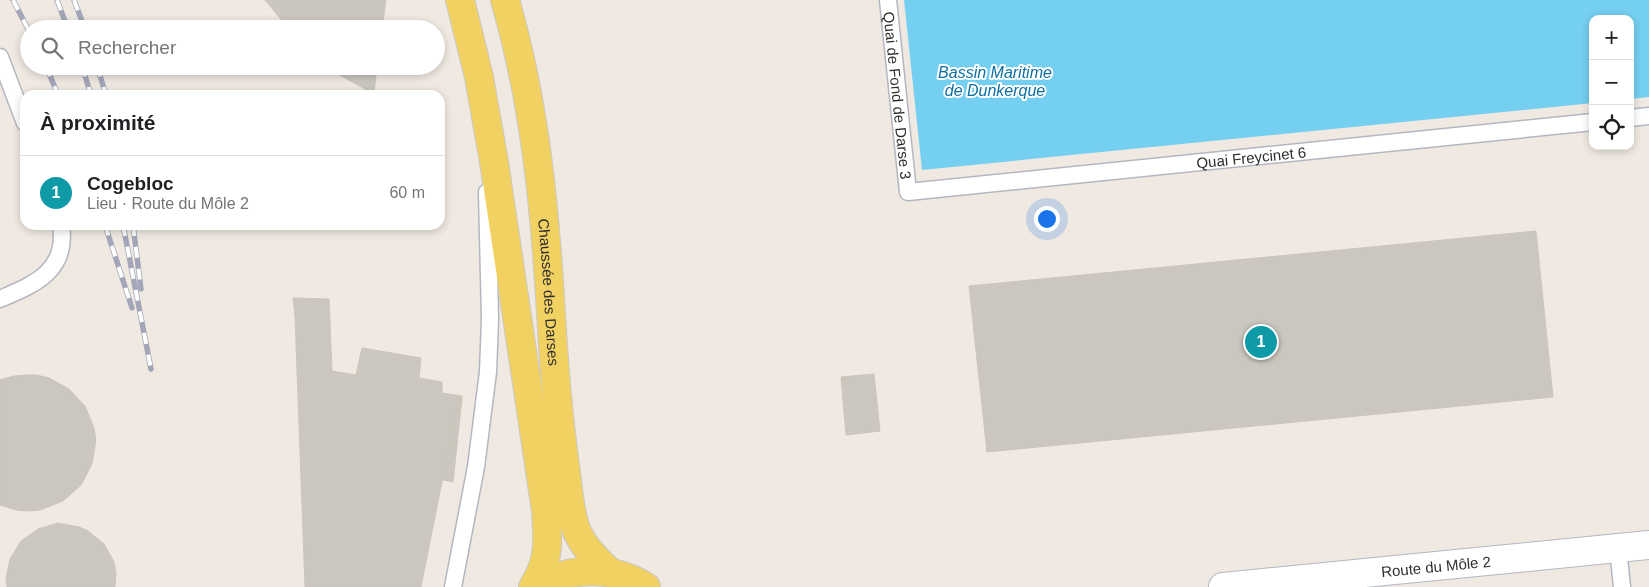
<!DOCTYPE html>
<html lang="fr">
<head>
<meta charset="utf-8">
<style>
  :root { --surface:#fff; --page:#f6f6f6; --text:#202124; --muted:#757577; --line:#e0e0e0; --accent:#4264fb }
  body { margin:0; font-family:Arial,sans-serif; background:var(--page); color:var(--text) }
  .controls { position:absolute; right:15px; top:15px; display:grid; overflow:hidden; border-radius:10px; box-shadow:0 2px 8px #0003 }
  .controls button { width:45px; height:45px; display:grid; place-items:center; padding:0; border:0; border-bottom:1px solid var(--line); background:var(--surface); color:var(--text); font:25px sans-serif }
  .you { position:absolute; left:1046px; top:218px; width:18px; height:18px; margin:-12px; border:4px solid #fff; border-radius:50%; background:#1a73e8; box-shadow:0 0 0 8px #1a73e833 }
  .badge { display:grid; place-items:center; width:32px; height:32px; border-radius:50%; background:var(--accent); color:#fff; font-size:16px; font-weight:700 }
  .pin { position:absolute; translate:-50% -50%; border:2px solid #fff; box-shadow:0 1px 5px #0006 }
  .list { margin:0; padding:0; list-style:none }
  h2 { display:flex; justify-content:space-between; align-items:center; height:65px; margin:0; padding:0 20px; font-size:21px }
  h2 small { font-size:16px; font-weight:400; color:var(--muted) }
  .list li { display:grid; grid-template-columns:32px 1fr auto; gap:15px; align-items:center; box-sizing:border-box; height:75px; padding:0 20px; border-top:1px solid var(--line) }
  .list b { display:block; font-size:19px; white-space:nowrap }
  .list p { margin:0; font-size:16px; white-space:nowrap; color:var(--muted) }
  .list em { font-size:16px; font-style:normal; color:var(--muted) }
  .icon { flex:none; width:28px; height:28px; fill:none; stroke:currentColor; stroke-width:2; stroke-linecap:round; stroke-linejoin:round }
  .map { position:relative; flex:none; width:1649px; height:587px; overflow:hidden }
  .search { position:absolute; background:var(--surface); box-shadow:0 2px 8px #0003; left:20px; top:20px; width:425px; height:55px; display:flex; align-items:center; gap:12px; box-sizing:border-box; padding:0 18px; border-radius:28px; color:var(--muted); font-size:19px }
  .panel { position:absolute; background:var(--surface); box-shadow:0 2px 8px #0003; left:20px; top:90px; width:425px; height:140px; border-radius:15px }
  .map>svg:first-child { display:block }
</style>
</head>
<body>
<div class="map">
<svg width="1649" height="587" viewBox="0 0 1649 587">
  <rect width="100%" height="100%" fill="#efe9e1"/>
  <path fill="#75cff0" d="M904,0H1649V97L1630,99V19H1593V103L922,170Z"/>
  <path fill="#cbc7bf" stroke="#cbc5ba" d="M265,0H386L382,29H289Z
    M325,66H377L374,94L327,68Z
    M1536,231L1553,397L987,452L969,286Z
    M293,298L329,299L332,371L356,375L362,348L421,358L419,378L442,382V393L462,396V398L459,397L421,587H305L295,316Z
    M874,374L880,431L846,435L841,377Z
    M26,375H37L49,378L69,389L85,406L94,428L96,440L92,464L81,485L63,501L40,510L28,511L16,510L0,505V380L14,376Z
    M459,397L462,398L453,482L443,480Z
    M58,523L79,527L88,531L104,544L114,562L116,573L115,587H7L6,579L10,559L21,541L38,529Z"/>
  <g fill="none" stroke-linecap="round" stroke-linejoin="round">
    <defs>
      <g id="lane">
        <path id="s1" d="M888,0L908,192L1593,122"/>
        <path d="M0,57L25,123"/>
        <path d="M1630,118L1649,116"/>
        <path d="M0,299C35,284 68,271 61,225"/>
        <path d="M1618,548L1622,587"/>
        <path d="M453,587L476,467L488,372L490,319L487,192"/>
      </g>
      <g id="secondary">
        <path id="s2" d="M1223,587L1649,545"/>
      </g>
      <g id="primary">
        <path d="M460,0L479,77L494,162L546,511C548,542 550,560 533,587"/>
        <path id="s3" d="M505,0C535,103 545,208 551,314C554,365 558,415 565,465C568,486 569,509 576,529C583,547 597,560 611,573"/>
        <path d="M538,587C571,566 613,566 646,587"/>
      </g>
    </defs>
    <use href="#lane" stroke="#b4b7c1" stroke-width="19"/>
    <use href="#secondary" stroke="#b4b7c1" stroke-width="30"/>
    <use href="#primary" stroke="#c9c9c9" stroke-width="30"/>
    <use href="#lane" stroke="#fff" stroke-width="16"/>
    <use href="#secondary" stroke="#fff" stroke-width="28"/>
    <use href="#primary" stroke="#f2d163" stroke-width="28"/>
    <defs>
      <path id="rail" d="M13,0L29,31
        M57,0L68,29
        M74,0L85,29
        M46,66L58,95
        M82,66L91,95
        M97,66L106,95
        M105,225L132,308
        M123,225L151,369
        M133,225L141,289"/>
    </defs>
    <use href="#rail" stroke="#a3a6b8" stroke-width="5.5"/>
    <use href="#rail" stroke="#fff" stroke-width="4" stroke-dasharray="11" stroke-linecap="butt"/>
  </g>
  <g text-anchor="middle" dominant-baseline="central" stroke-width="4" stroke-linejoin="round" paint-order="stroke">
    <g font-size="15" fill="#2e2e2e" stroke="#fff">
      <text stroke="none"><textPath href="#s1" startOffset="96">Quai de Fond de Darse 3</textPath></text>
      <text stroke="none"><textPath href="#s1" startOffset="538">Quai Freycinet 6</textPath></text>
      <text stroke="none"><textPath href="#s3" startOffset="296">Chaussée des Darses</textPath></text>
      <text stroke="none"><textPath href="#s2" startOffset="214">Route du Môle 2</textPath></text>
    </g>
    <g font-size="16" font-style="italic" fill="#0d6fa3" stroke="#fff">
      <text x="995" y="72">Bassin Maritime<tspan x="995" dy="18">de Dunkerque</tspan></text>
    </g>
  </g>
</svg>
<div class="controls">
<button>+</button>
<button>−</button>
<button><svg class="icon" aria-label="locate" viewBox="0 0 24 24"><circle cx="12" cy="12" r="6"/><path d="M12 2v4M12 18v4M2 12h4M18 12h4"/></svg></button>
</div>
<div class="you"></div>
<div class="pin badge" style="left:1261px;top:342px;background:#0f9aa8">1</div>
<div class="search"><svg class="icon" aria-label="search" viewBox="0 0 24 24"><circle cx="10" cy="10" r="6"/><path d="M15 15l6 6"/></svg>Rechercher</div>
<section class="panel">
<h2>À proximité<small></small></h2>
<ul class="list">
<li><span class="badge" style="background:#0f9aa8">1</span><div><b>Cogebloc</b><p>Lieu · Route du Môle 2</p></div><em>60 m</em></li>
</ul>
</section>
</div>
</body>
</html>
